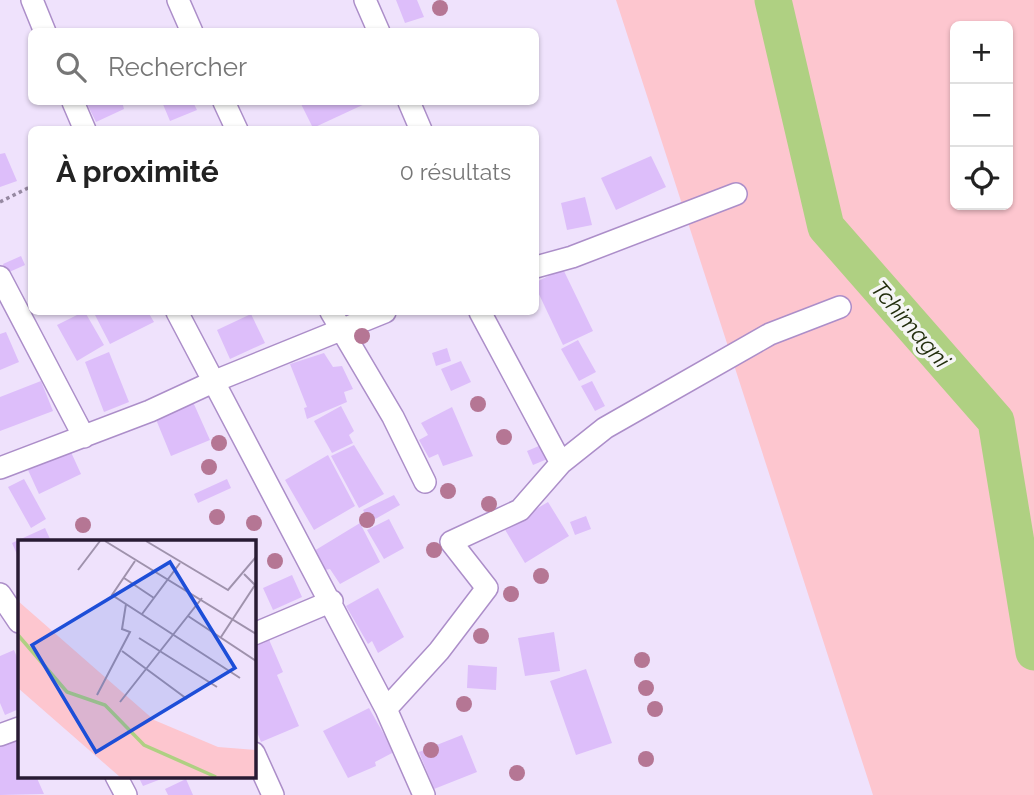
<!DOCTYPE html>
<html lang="fr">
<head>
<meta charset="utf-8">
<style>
  :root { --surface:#fff; --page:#f6f6f6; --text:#222; --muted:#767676; --line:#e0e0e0 }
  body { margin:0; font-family:Raleway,sans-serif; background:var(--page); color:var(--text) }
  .controls { position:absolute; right:21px; top:21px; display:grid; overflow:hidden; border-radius:10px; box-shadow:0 2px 5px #0004 }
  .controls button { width:63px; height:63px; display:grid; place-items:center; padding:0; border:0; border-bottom:2px solid var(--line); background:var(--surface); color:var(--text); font:35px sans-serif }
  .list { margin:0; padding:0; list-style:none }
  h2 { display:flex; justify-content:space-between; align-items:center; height:91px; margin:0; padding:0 28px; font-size:30px }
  h2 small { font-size:23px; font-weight:400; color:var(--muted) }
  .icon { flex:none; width:38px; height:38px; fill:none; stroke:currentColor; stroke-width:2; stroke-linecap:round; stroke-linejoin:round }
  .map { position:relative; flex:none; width:1034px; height:795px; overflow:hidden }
  .search { position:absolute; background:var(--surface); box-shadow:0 2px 5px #0004; left:28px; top:28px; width:511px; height:77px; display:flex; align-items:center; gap:18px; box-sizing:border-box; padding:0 24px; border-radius:10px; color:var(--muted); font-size:26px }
  .panel { position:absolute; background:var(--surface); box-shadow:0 2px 5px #0004; left:28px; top:126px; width:511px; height:189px; border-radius:10px }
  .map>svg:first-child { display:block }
</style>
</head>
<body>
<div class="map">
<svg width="1034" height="795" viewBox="0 0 1034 795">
  <rect width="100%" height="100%" fill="#efe2fc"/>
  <path fill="#fdc6cf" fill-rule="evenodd" d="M616,0H1034V795H873ZM955,26H1008V205H955Z"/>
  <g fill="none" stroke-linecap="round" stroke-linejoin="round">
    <path stroke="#afd082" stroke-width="37" d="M773,0L826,227L996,421L1034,652"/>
  </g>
  <path fill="#ddbefa" d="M396,0H417L424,17L405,23Z
    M86,102H122L124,109L96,122Z
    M162,102H193L197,110L170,121Z
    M300,102H369L313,128Z
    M5,153L17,181L0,187V154Z
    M651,156L666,187L616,210L601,178Z
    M585,197L592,225L567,230L561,203Z
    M21,256L25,265L7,273L3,264Z
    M563,269L593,331L563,345L536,288V282Z
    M83,312H85L104,345L77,361L57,325Z
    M103,312H148L154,322L110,344L95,315Z
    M251,314L265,343L230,359L217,330Z
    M6,332L19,362L0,370V334Z
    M578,340L596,372L579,381L561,349Z
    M447,348L451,361L436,366L432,353Z
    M109,352L129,402L104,412L85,362Z
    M324,353L333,367L342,366L353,389L344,392L347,402L307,419L304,408L307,407L290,364Z
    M461,361L471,382L451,391L441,369Z
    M41,381L53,411L0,431V397Z
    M592,381L605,406L595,411L581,386Z
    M193,402L210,440L171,456L155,417Z
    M341,406L354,431L349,435L353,443L332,453L314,421Z
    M452,407L473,456L443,466L438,454L429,458L419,440L428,435L421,423Z
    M546,443L552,457L533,465L527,451Z
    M354,445L384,494L359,508L331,456Z
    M70,450L81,474L39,494L28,470Z
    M328,455L355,506L314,530L285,480Z
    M24,479L46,519L31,528L8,487Z
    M227,479L231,488L198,503L194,494Z
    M394,495L400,505L370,522L363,510Z
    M548,502L569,536L525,563L504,528Z
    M586,516L591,529L575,535L570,522Z
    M389,519L404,548L384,559L367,530Z
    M360,523L380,562L340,584L330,569L325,570L314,551Z
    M45,528L51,541H19V559L12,543Z
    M292,575L302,597L273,610L263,588Z
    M378,588L404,637L378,653L372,641L368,644L346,606Z
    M554,632L560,671L525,676L518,638Z
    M267,635L283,672L277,675L299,726L261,742L254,725V641Z
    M14,650L19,662V709L5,715L0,703V656Z
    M468,665L497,667L496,690L467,688Z
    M586,669L612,743L576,755L550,681Z
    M369,708L394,752L375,762L376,766L348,778L323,731Z
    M462,735L477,772L434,789L419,752Z
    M15,736L19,747V776H36L44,794L0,795V745Z
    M138,776H169L143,786Z
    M186,779L193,795H168L165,789Z"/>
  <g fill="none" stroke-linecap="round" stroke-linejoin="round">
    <defs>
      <path id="street" d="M32,0L45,32
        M178,0L192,32
        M365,0L379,32
        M73,102L85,130
        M224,102L237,130
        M409,102L421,130
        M536,267L572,257L736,194
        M0,277L84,437
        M177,312L386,709L424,795
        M331,312L393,417L425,482
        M480,312L561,463
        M0,468L150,411L215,381L385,312
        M0,594L19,622
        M254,634L332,601
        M386,709L439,651L487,588L451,542L520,510L561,463L605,428L770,334L840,307
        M0,735L19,728
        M254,753L273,795
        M116,776L126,795"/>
    </defs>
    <use href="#street" stroke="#ac8ec9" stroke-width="24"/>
    <path stroke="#9689a2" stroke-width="3.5" stroke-dasharray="3.5 3.5" stroke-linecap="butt" d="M0,202L32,186"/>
    <use href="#street" stroke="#fff" stroke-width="21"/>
  </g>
  <g fill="#b57694">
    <circle cx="440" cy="8" r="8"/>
    <circle cx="362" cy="336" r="8"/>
    <circle cx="478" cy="404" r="8"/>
    <circle cx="504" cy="437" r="8"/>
    <circle cx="219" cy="443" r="8"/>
    <circle cx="209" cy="467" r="8"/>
    <circle cx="448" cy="491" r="8"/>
    <circle cx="489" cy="504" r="8"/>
    <circle cx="217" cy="517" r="8"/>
    <circle cx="367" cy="520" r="8"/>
    <circle cx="254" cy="523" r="8"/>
    <circle cx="83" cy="525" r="8"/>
    <circle cx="434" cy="550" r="8"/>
    <circle cx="275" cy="561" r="8"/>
    <circle cx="541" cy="576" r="8"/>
    <circle cx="511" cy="594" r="8"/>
    <circle cx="481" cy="636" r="8"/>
    <circle cx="642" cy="660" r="8"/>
    <circle cx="646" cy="688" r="8"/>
    <circle cx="464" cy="704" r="8"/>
    <circle cx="655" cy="709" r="8"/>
    <circle cx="431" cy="750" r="8"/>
    <circle cx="646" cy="759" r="8"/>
    <circle cx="517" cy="773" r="8"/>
  </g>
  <g text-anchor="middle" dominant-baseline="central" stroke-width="7" stroke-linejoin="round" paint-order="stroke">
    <g font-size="23" font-style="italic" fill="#222e0d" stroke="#f5f5f5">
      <text transform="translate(911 324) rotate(49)">Tchimagni</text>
    </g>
  </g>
  <g transform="translate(18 540)">
    <rect width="238" height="238" fill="#efe2fc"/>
    <path d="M0,61L136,180L200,207L238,210V237H102L0,148Z" fill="#fdc6cf"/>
    <path fill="none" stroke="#afd082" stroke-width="3.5" d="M0,95L49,152L87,165L126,205L198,237"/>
    <path fill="none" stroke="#9f92ac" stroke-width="2" d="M87,1L238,94M128,1L210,50L238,17M117,21L94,55L222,138M60,30L82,1M106,38L136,58M124,74L162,23M170,76L238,121M203,97L237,45L226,34M121,98L199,147M104,111L169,159M79,155L112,92L104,89L108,64M102,162L184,58"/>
    <path fill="#1d4ed8" fill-opacity="0.15" stroke="#1d4ed8" stroke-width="3.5" d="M152,22L217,128L78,212L14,105Z"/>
    <rect width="238" height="238" fill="none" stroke="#281b33" stroke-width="3.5"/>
  </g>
</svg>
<div class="controls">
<button>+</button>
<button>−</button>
<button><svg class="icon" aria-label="locate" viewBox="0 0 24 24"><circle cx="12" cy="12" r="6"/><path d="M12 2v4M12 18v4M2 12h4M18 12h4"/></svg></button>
</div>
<div class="search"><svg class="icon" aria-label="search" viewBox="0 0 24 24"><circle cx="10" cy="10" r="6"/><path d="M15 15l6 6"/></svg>Rechercher</div>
<section class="panel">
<h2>À proximité<small>0 résultats</small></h2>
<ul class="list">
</ul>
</section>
</div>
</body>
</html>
